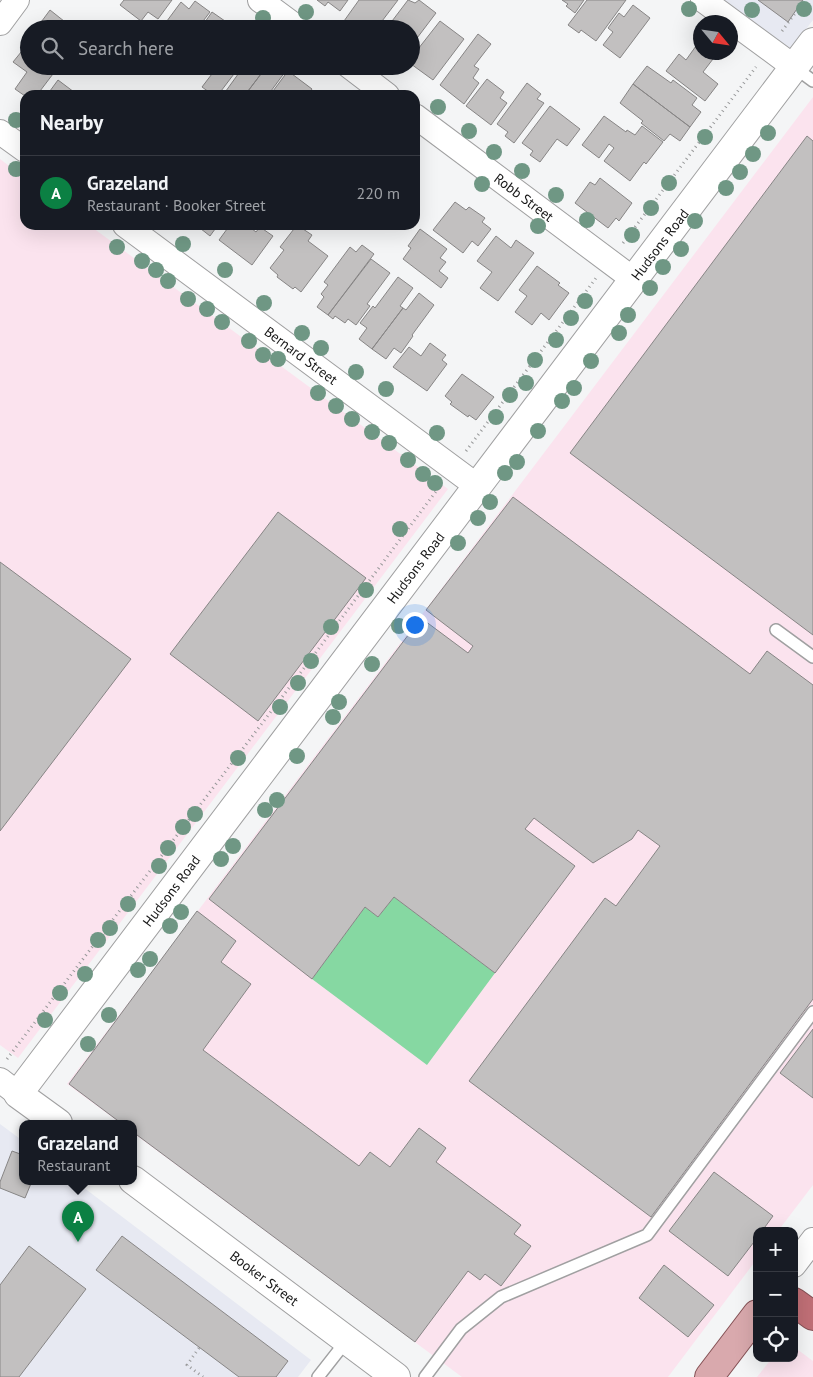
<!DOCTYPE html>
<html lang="en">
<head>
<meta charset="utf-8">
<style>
  :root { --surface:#171b24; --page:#20242c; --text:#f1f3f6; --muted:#9ea1a6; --line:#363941; --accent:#0b8043 }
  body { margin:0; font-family:"PT Sans",sans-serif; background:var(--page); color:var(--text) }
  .controls { position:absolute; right:15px; bottom:15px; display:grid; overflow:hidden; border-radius:10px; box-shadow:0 5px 20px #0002 }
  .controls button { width:45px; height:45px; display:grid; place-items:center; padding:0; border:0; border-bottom:1px solid var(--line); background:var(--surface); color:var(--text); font:25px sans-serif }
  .compass { position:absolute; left:693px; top:15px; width:45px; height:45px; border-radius:50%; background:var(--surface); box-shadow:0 5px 20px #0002; rotate:119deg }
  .you { position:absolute; left:414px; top:624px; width:18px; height:18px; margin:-12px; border:4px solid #fff; border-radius:50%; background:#1a73e8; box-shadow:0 0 0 8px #1a73e833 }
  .badge { display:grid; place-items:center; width:32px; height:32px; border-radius:50%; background:var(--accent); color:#fff; font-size:16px; font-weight:700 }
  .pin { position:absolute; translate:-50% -41px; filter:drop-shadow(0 1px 2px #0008) }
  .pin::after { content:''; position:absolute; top:26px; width:18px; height:15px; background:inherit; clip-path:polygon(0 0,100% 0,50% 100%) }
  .popup { position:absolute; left:19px; top:1120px; width:118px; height:65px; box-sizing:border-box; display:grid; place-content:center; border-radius:10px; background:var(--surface); filter:drop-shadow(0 1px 4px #0005); font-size:16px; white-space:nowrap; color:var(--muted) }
  .popup b { font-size:19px; color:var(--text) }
  .popup::after { content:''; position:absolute; left:50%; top:100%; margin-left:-10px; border:10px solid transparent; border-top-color:var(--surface) }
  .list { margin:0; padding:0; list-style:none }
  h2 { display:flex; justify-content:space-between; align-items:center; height:65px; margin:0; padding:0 20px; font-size:21px }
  h2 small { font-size:16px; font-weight:400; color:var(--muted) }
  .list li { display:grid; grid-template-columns:32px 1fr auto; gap:15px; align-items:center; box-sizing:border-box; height:75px; padding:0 20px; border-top:1px solid var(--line) }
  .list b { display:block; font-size:19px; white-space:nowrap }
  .list p { margin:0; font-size:16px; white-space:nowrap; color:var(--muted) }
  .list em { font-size:16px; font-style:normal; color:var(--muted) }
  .icon { flex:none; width:28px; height:28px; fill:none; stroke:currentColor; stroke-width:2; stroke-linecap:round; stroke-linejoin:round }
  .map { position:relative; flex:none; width:813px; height:1377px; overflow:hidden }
  .search { position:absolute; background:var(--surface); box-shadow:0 5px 20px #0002; left:20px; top:20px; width:400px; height:55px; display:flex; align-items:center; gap:12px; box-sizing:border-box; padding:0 18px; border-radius:28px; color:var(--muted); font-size:19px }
  .panel { position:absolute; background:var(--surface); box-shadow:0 5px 20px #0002; left:20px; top:90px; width:400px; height:140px; border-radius:15px }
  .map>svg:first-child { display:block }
</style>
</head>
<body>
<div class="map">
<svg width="813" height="1377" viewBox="0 0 813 1377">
  <rect width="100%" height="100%" fill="#f4f5f6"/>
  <path fill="#e7e9f2" d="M717,0H813V20L789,51Z
    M0,1124L23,1141V1181H75L311,1360L298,1377H0Z"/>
  <path fill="#fbe3ee" d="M813,97V1185L778,1231H757V1259L668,1377H462L133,1133V1123H120L67,1084Z
    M0,159L25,178V225H89L448,489L18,1058L0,1045Z
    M794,1347L813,1361V1377H757L772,1358H794Z"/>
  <path fill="#86d8a2" d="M394,897L495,973L427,1065L312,979L365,907L378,917Z"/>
  <path fill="#c2c0c0" stroke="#878585" d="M124,0H172L158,19L148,12L141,21L120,5Z
    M317,0H348L340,11L328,2L325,6Z
    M359,0H398L376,29H364L359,25L355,29L344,21Z
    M408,0L415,3L419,0L436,13L411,46V29H386Z
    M562,0H584L575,13L566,6L568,4Z
    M587,0H626L596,41L581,30L579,33L568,25Z
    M758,0H803L788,22Z
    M195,1L210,12L197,29H161L181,2L189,9Z
    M633,5L650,18L620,58L603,45L613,32L608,28L619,13L624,17Z
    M50,10L74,29H36Z
    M212,12L235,28L200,29Z
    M440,21L464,39L433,80L411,64V58Z
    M478,34L491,44L474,66L479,69L473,78L479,83L464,104L440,85Z
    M26,46L29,49V66H59L37,95H25V96L15,89L27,72L13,62Z
    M696,46L700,50V52H704L713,59L703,72L718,84L705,101L666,71L679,54L686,60Z
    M218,66H240L218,95H213L202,87Z
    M244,66H267L245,95H223Z
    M267,66H283L280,69L285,72L268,95H245Z
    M647,66L671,83L673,80L697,98L692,105L701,112L690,127L633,84Z
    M288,71L312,89L308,95H270Z
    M487,79L504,92L500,98L507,103L491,125L466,106Z
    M58,80L78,95H47Z
    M527,83L541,94L537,99L544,103L514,143L505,136L508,132L497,124Z
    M633,84L690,127L680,141L670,134L664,141L641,123L643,121L620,103Z
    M550,106L580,129L567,146L557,139L540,162L530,155L533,151L522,143Z
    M604,116L626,132L627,130L635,135L642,126L663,142L646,164L644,162L630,181L604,161L614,148L609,144L599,158L582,145Z
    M807,136L813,141V635L570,453Z
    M600,178L632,203L619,221L616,218L608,228L575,203L590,182L595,185Z
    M455,202L466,210L469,207L485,218L482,222L491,229L478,246L472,241L463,253L433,230Z
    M196,225H218L210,236Z
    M230,225H247L256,232L260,227L273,236L252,265L219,240Z
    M297,225L312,235L308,241L328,256L301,292L295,287L293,289L277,277L278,275L270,268L284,250L280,247Z
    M420,229L447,249L440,258L446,262L439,271L448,278L441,288L403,259L411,248L408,246Z
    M496,236L511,248L516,240L534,253L498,301L480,288L492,272L477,261Z
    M362,245L374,254L328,315L317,307L324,297L321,294L328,285L324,282L350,247L356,252Z
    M371,259L390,273L367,304L370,306L356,325L348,319L345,323L335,316L333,319L328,315Z
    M537,266L560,283L558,285L569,293L549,320L541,313L532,325L515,312L527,296L519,290Z
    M398,277L413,288L400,306L403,308L372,349L359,339L367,328L360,323L373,306L375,308Z
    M419,293L434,305L412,335L413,336L401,353L394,348L386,359L372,349L403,308L406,310Z
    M430,343L446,355L442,360L447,364L427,391L393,367L409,347L421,356Z
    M462,374L494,397L476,420L469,415L468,417L450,404L452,402L445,396Z
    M513,497L750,674L767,651L813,685V999L651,1217L469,1081L605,898L616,906L660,846L638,830L632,839L593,863L534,818L525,829L575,866L495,973L394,897L378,917L365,907L312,979L209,899L421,618L468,653L473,646L426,610Z
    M278,512L366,578L258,721L170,654Z
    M0,562L131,659L0,831Z
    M197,911L236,941L221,962L251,984L203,1050L359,1166L370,1152L390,1167L419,1128L446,1148L436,1162L521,1225L514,1234L531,1246L501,1286L485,1274L480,1280L468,1271L415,1342L133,1132V1123H121L69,1084Z
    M813,1029V1098L780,1073Z
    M12,1151L23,1155V1181H32L25,1198L0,1188V1182Z
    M714,1172L773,1216L762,1231H757V1238L728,1276L669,1231Z
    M122,1236L288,1361L276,1377H239L96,1270Z
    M29,1246L86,1289L19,1377H0V1285Z
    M664,1265L714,1305L688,1337L639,1298Z"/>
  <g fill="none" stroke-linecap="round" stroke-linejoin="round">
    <defs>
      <path id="service" d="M794,67L813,81
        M776,630L813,657
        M318,1377L347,1340
        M425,1377L461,1329L501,1297L647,1235L813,1012"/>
      <g id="minor">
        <path d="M260,0L299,29"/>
        <path d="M703,0L794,67"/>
        <path d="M0,23L17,0"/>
        <path d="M349,66L387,95"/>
        <path id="s1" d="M415,116L633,279"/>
        <path d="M0,132L25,150"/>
        <path id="s2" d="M125,225L477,486"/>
        <path d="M0,1080L18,1094"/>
        <path d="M794,1265L813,1240"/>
      </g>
      <g id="tertiary">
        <path id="s3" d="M58,1123L18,1094L813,42"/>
        <path id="s4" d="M133,1180L396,1377"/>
      </g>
      <path id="primary" d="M709,1377L757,1314"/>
      <path id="motorway" d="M794,1302L813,1316"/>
    </defs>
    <use href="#service" stroke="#a0a0a1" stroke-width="14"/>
    <use href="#minor" stroke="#a0a0a1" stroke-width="26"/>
    <use href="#tertiary" stroke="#a0a0a1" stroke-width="30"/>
    <use href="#primary" stroke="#845054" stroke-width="30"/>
    <use href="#motorway" stroke="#845054" stroke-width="30"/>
    <path stroke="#98999a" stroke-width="3" stroke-dasharray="1 4" stroke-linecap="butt" d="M782,31L805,0
      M623,243L756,67
      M466,451L596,278
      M7,1059L314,655L440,486
      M199,1348L187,1365L203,1377"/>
    <use href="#service" stroke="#fff" stroke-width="11"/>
    <use href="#minor" stroke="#fff" stroke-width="24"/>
    <use href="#tertiary" stroke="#fff" stroke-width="28"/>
    <use href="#primary" stroke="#d9a9ad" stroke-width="28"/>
    <use href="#motorway" stroke="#c06f76" stroke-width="28"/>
  </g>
  <g fill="#6f9784">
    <circle cx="689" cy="9" r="8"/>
    <circle cx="804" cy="9" r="8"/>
    <circle cx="752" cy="10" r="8"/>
    <circle cx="306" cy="12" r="8"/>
    <circle cx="263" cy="18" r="8"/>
    <circle cx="438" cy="107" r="8"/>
    <circle cx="16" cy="120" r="8"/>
    <circle cx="469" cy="131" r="8"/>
    <circle cx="768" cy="133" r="8"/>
    <circle cx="705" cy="137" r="8"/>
    <circle cx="494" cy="152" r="8"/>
    <circle cx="753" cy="154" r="8"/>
    <circle cx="16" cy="169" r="8"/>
    <circle cx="522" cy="171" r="8"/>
    <circle cx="740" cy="172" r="8"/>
    <circle cx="669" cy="183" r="8"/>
    <circle cx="482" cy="184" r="8"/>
    <circle cx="726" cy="188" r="8"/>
    <circle cx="556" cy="195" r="8"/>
    <circle cx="651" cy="208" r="8"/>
    <circle cx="587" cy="220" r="8"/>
    <circle cx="695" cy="221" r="8"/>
    <circle cx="538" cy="226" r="8"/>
    <circle cx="632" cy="235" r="8"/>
    <circle cx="183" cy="244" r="8"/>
    <circle cx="117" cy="247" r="8"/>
    <circle cx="681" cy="249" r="8"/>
    <circle cx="142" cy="261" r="8"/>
    <circle cx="663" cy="267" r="8"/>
    <circle cx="156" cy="270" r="8"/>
    <circle cx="225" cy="270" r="8"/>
    <circle cx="168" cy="281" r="8"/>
    <circle cx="650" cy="288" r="8"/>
    <circle cx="188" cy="299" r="8"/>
    <circle cx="585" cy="301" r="8"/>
    <circle cx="264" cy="303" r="8"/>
    <circle cx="207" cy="309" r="8"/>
    <circle cx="628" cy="315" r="8"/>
    <circle cx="571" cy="318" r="8"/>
    <circle cx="222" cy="322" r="8"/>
    <circle cx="302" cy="333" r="8"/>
    <circle cx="619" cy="333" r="8"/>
    <circle cx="556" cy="340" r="8"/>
    <circle cx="249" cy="341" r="8"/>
    <circle cx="321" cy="348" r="8"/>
    <circle cx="263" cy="355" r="8"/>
    <circle cx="278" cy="359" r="8"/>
    <circle cx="535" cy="360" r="8"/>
    <circle cx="591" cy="361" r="8"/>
    <circle cx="356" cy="372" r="8"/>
    <circle cx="526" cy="383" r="8"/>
    <circle cx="574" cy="388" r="8"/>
    <circle cx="386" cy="389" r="8"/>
    <circle cx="318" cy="393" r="8"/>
    <circle cx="510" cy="395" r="8"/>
    <circle cx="562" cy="401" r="8"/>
    <circle cx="336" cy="406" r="8"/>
    <circle cx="496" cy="417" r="8"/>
    <circle cx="352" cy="419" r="8"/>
    <circle cx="538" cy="431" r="8"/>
    <circle cx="372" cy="432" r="8"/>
    <circle cx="437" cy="433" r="8"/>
    <circle cx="389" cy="443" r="8"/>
    <circle cx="408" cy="460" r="8"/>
    <circle cx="517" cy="462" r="8"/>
    <circle cx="505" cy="473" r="8"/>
    <circle cx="423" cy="474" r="8"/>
    <circle cx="435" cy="483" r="8"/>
    <circle cx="490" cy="502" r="8"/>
    <circle cx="478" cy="518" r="8"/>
    <circle cx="400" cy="529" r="8"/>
    <circle cx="458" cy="543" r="8"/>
    <circle cx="366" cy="590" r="8"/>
    <circle cx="399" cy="626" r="8"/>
    <circle cx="331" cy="627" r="8"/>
    <circle cx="311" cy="661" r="8"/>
    <circle cx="372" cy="664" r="8"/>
    <circle cx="298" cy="683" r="8"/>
    <circle cx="339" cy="702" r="8"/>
    <circle cx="280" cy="707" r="8"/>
    <circle cx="333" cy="717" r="8"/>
    <circle cx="297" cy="756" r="8"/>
    <circle cx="238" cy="758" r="8"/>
    <circle cx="277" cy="800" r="8"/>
    <circle cx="265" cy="810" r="8"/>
    <circle cx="195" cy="814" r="8"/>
    <circle cx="183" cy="827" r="8"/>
    <circle cx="233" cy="846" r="8"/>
    <circle cx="168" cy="848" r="8"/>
    <circle cx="221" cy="859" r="8"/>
    <circle cx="159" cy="866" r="8"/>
    <circle cx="128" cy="904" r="8"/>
    <circle cx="181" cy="912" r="8"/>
    <circle cx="170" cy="926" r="8"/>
    <circle cx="110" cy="928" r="8"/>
    <circle cx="98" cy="940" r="8"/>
    <circle cx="150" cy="959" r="8"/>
    <circle cx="138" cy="970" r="8"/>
    <circle cx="85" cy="974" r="8"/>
    <circle cx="60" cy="993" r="8"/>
    <circle cx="109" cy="1015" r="8"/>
    <circle cx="45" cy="1020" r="8"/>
    <circle cx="88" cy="1044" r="8"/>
  </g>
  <g text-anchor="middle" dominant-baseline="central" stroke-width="4" stroke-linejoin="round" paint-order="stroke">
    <g font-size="14" fill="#161616" stroke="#fff">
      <text stroke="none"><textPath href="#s1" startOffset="136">Robb Street</textPath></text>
      <text stroke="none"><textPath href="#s3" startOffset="1114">Hudsons Road</textPath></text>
      <text stroke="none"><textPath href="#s2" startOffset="219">Bernard Street</textPath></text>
      <text stroke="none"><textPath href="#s3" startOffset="709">Hudsons Road</textPath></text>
      <text stroke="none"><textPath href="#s3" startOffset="304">Hudsons Road</textPath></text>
      <text stroke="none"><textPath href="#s4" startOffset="164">Booker Street</textPath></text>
    </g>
  </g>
</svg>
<div class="controls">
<button>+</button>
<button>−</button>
<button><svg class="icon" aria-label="locate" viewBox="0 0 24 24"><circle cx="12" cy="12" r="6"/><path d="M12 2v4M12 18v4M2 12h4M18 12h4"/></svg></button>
</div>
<svg class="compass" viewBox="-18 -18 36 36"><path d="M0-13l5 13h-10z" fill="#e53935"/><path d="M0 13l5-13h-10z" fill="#9ea1a6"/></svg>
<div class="you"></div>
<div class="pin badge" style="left:78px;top:1242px">A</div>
<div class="popup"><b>Grazeland</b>Restaurant</div>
<div class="search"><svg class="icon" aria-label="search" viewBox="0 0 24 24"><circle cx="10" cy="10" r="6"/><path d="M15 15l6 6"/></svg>Search here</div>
<section class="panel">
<h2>Nearby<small></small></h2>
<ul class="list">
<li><span class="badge">A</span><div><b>Grazeland</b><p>Restaurant · Booker Street</p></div><em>220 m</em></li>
</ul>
</section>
</div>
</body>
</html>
